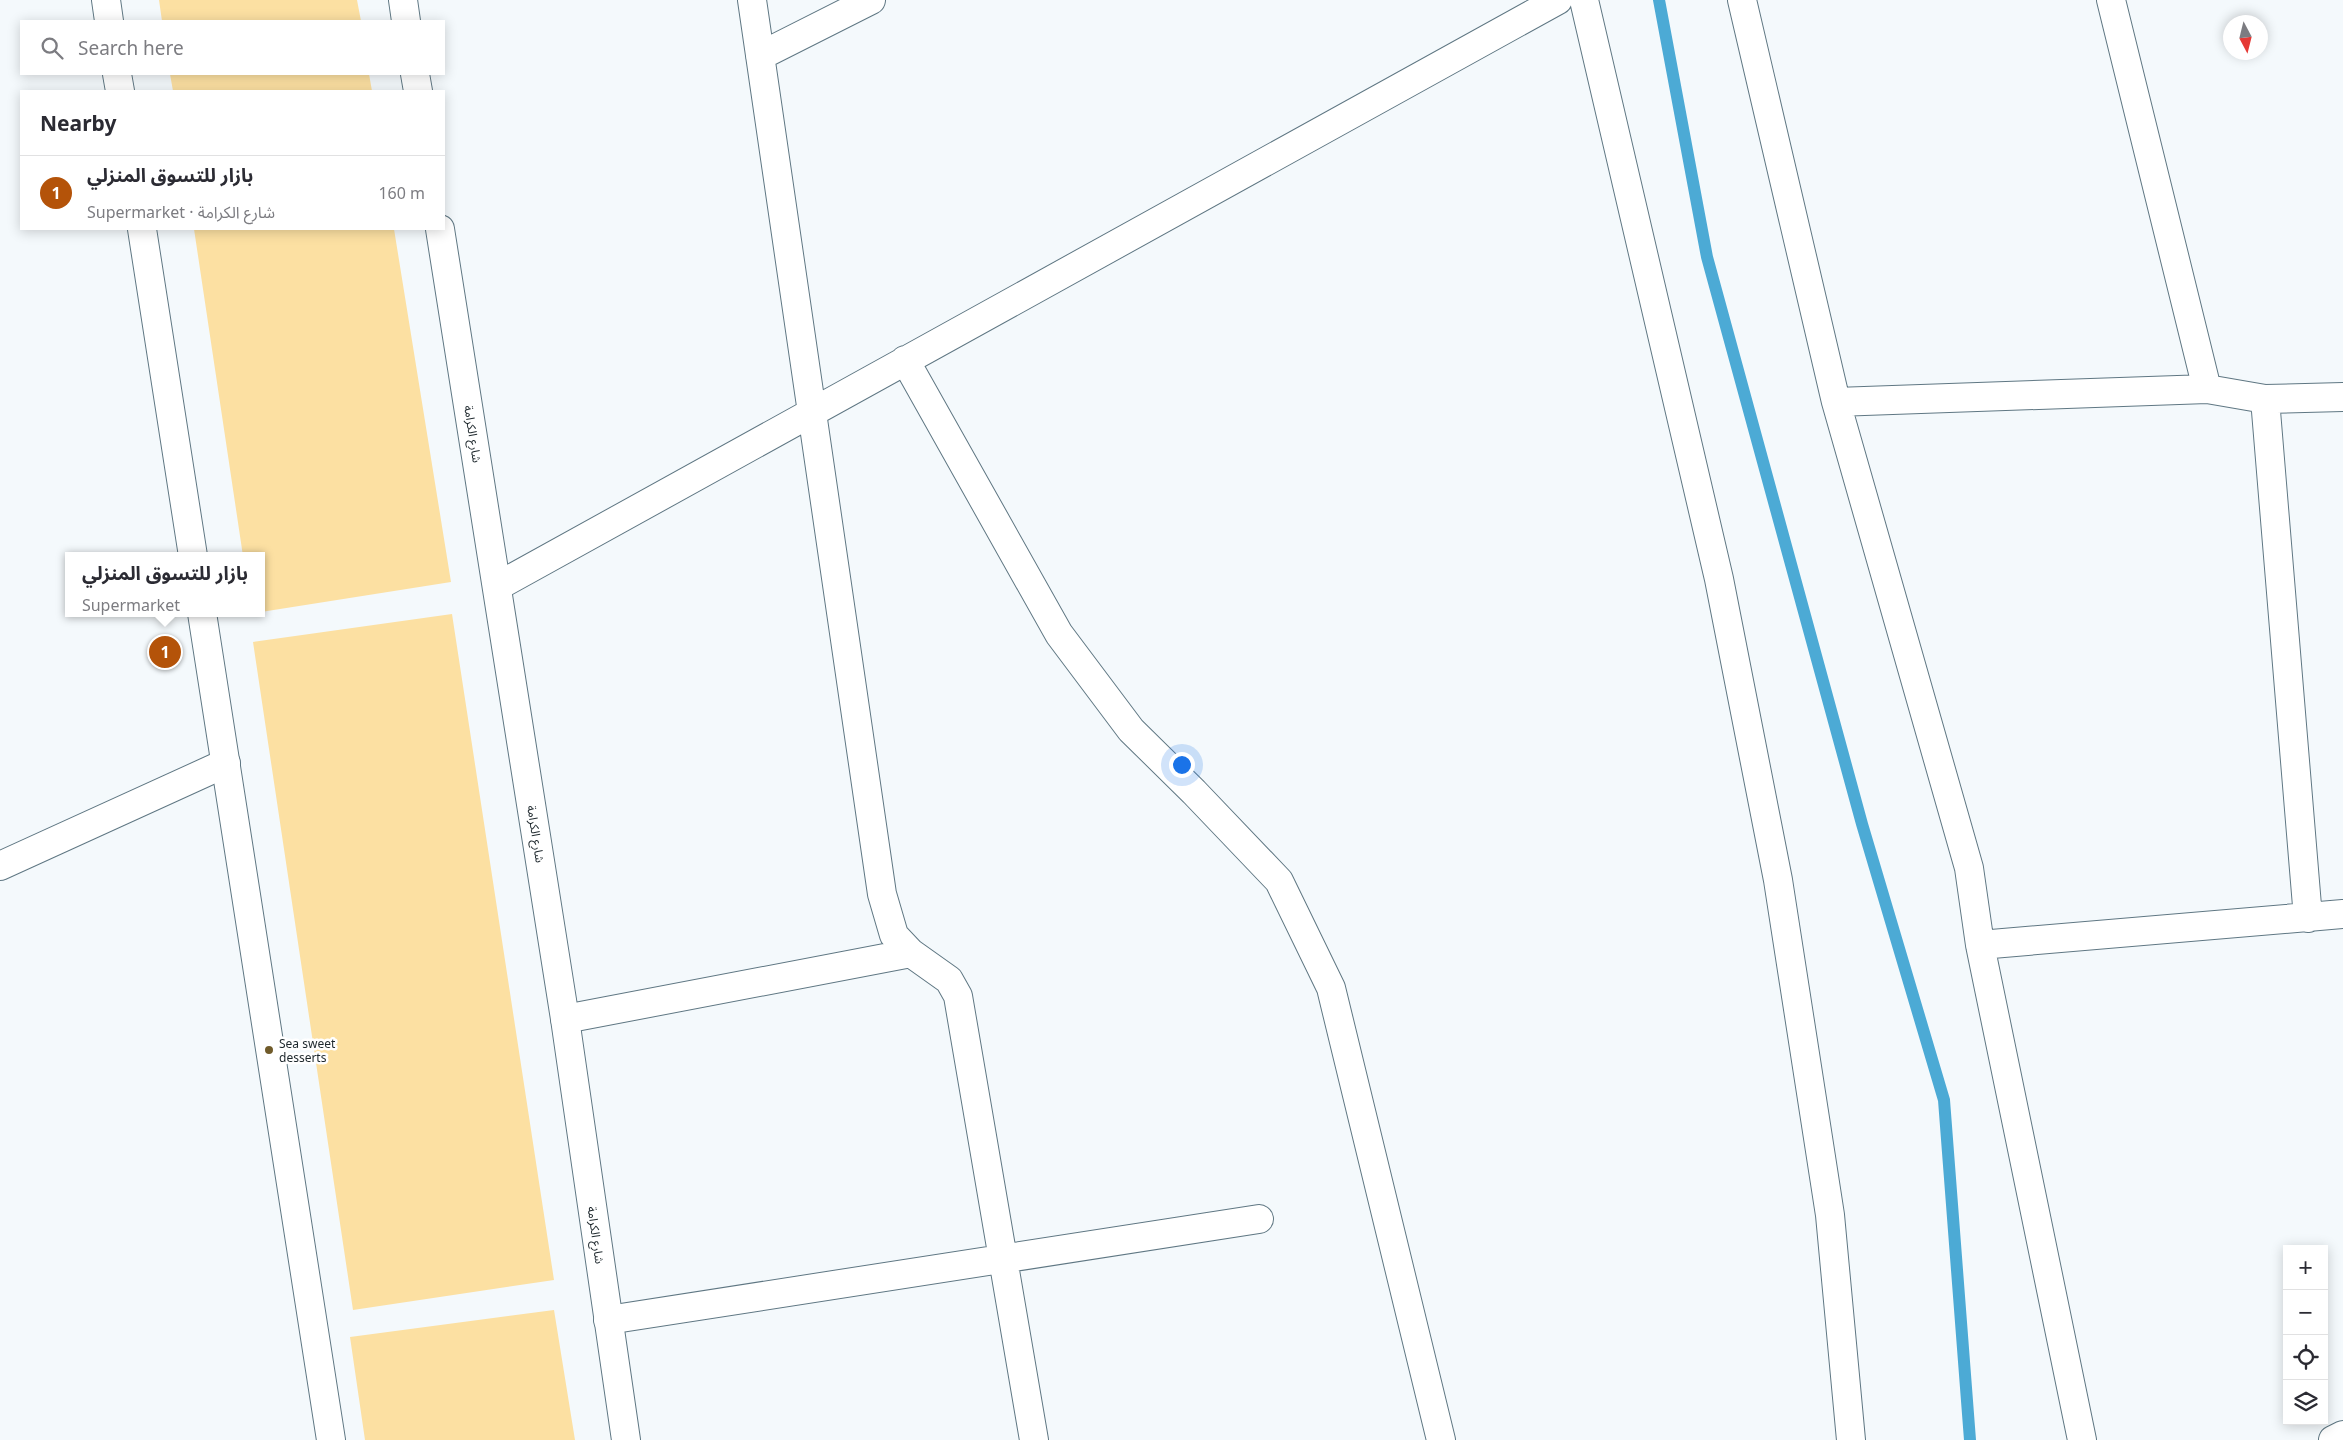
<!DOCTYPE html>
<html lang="en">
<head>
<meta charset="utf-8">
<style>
  :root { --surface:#fff; --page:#f7f7f7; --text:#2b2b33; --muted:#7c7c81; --line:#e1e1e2; --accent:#b45309 }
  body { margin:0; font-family:"Noto Sans","Noto Sans Arabic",sans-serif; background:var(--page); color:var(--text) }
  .controls { position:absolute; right:15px; bottom:15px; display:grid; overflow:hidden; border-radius:0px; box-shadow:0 2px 12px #0003 }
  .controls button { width:45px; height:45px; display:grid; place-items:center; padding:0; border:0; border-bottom:1px solid var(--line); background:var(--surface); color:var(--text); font:25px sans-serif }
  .compass { position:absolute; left:2223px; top:15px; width:45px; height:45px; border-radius:50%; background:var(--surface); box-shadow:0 2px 12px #0003; rotate:173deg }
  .you { position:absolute; left:1181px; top:764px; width:18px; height:18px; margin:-12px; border:4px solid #fff; border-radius:50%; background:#1a73e8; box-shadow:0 0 0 8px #1a73e833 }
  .badge { display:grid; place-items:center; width:32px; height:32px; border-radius:50%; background:var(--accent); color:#fff; font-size:16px; font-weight:700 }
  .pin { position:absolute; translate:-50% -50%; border:2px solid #fff; box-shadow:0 1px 5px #0006 }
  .popup { position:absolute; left:65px; top:552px; width:200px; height:65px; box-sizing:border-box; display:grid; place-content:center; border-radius:0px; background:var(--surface); filter:drop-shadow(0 1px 4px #0005); font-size:16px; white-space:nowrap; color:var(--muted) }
  .popup b { font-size:19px; color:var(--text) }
  .popup::after { content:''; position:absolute; left:50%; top:100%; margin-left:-10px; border:10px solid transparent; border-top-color:var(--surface) }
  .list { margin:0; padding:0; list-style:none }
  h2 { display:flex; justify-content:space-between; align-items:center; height:65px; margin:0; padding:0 20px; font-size:21px }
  h2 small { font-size:16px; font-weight:400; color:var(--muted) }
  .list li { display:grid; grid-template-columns:32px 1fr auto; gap:15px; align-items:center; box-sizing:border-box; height:75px; padding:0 20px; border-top:1px solid var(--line) }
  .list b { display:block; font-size:19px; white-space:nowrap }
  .list p { margin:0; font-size:16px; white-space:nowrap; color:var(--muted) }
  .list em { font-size:16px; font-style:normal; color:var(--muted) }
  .icon { flex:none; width:28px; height:28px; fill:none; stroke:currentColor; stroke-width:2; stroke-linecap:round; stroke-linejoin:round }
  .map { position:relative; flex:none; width:2343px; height:1440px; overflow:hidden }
  .search { position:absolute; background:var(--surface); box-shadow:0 2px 12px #0003; left:20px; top:20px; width:425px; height:55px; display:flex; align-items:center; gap:12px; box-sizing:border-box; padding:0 18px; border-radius:0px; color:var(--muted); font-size:19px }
  .panel { position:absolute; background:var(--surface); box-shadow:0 2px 12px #0003; left:20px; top:90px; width:425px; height:140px; border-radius:0px }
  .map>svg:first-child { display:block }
</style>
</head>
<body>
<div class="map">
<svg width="2343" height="1440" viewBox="0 0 2343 1440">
  <rect width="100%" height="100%" fill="#f4f9fc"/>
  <path fill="#fce0a2" d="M159,0H357L361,21H162Z
    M170,74H369L372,91H173Z
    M194,229H394L451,582L261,612V556H243Z
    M452,614L554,1280L353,1310L253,642Z
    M554,1310L575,1440H365L350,1337Z"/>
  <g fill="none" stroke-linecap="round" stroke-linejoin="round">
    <path stroke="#4caad5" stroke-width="12" d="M1659,0L1707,257L1862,824L1944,1100L1970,1440"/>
    <defs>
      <path id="minor" d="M752,0L882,894L894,935L911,953L949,980L958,996L1034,1440
        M1584,0L1719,579L1778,880L1830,1215L1851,1440
        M1742,0L1836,402L1969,868L1980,945L2082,1440
        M2111,0L2207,389
        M760,56L871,0
        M905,360L1059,634L1131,730L1194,792L1279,881L1331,988L1441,1440
        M2265,399L2308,918
        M1836,402L2207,389L2265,399L2343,397
        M498,586L1558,0
        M0,866L226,763
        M1980,945L2343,914
        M565,1019L911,953
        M608,1320L1259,1219
        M2333,1440L2343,1435"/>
      <path id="tertiary" d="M106,0L109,21
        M403,0L406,21
        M117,74L120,91
        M415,74L418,91
        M142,229L193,556
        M440,229L565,1019L626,1440
        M202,613L331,1440"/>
    </defs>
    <use href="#minor" stroke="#5f7783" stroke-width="30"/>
    <use href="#tertiary" stroke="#5f7783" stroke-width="30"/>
    <use href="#minor" stroke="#fff" stroke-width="28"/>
    <use href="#tertiary" stroke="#fff" stroke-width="28"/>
  </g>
  <circle fill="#705b2a" stroke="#fff" stroke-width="2" cx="269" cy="1050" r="5"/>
  <g text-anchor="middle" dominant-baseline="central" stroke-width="5" stroke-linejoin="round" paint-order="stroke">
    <g font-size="12" fill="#1c262b" stroke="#fff">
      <text transform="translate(473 434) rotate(81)">شارع الكرامة</text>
      <text transform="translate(536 834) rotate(81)">شارع الكرامة</text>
      <text transform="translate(596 1235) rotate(82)">شارع الكرامة</text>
    </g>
    <g font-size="12" fill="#1c262b" stroke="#fff" text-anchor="start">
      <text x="279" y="1043">Sea sweet<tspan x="279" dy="14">desserts</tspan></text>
    </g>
  </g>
</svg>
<div class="controls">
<button>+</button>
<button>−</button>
<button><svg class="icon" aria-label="locate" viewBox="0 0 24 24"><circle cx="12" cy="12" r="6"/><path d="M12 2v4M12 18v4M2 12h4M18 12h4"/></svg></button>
<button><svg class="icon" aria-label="layers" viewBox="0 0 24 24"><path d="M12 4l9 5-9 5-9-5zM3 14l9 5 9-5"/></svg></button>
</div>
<svg class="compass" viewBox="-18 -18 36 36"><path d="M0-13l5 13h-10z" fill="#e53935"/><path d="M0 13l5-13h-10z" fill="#7c7c81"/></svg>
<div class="you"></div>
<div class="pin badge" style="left:165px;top:652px">1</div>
<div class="popup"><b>بازار للتسوق المنزلي</b>Supermarket</div>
<div class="search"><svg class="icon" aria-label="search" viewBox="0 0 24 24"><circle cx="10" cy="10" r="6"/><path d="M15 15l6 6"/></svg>Search here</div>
<section class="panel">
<h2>Nearby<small></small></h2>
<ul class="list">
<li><span class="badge">1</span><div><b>بازار للتسوق المنزلي</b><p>Supermarket · شارع الكرامة</p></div><em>160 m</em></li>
</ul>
</section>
</div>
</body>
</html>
